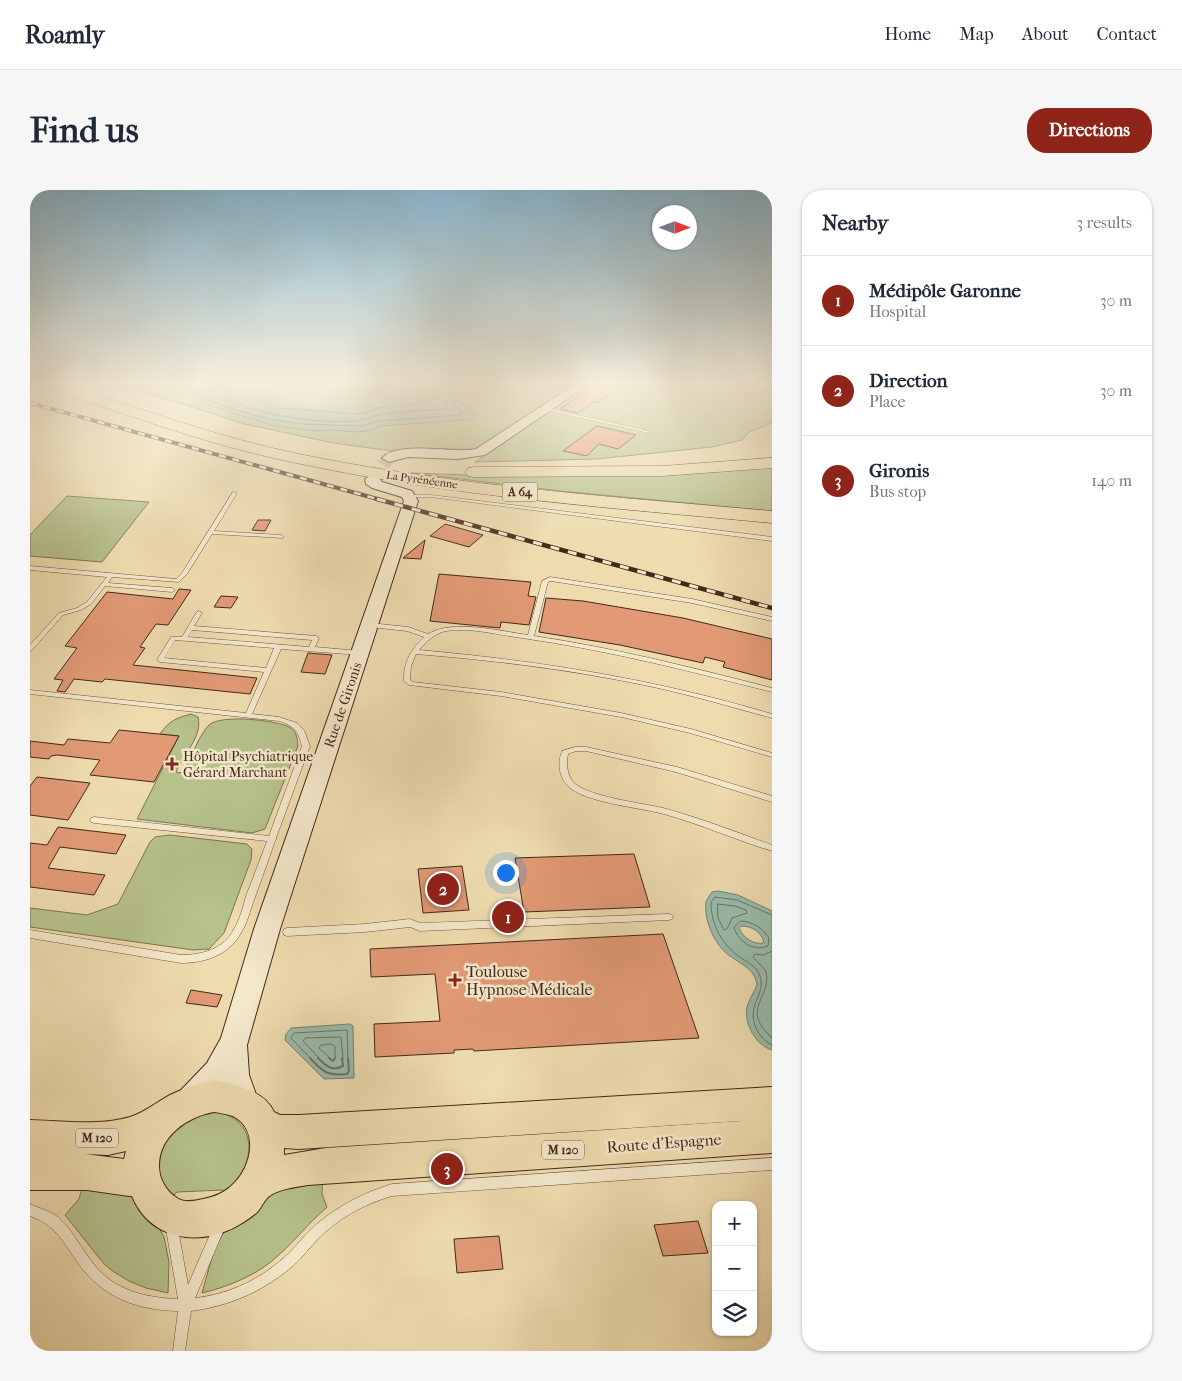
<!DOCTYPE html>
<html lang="en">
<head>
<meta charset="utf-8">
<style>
  :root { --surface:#fff; --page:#f6f6f7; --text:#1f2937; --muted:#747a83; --line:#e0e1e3; --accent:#8f2418 }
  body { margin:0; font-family:"IM FELL French Canon",serif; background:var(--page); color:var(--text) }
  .controls { position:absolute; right:15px; bottom:15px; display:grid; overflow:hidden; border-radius:10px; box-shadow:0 1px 4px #0004 }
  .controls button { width:45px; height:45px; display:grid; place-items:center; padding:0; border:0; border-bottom:1px solid var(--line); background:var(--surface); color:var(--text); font:25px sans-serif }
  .compass { position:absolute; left:622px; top:15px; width:45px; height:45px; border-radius:50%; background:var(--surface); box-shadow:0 1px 4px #0004; rotate:90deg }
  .you { position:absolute; left:475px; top:682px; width:18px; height:18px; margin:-12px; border:4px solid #fff; border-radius:50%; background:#1a73e8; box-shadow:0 0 0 8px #1a73e833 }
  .badge { display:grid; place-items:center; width:32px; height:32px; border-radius:50%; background:var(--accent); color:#fff; font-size:16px; font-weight:700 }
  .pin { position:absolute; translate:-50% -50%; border:2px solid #fff; box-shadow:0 1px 5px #0006 }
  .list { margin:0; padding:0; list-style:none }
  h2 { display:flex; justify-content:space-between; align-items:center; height:65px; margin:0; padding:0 20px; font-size:21px }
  h2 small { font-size:16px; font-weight:400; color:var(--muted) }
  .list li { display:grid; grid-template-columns:32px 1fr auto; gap:15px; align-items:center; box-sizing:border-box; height:90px; padding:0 20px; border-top:1px solid var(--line) }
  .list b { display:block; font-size:19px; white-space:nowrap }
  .list p { margin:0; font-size:16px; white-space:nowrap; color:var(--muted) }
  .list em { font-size:16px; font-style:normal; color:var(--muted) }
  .icon { flex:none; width:28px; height:28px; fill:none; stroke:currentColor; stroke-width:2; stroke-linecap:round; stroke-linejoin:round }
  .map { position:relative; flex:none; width:742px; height:1161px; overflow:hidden; border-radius:20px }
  header { display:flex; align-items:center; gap:30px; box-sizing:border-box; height:70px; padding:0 25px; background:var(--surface); border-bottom:1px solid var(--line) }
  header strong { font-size:24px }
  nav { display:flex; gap:28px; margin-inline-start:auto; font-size:18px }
  .intro { display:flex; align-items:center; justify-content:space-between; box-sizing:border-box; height:120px; padding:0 30px }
  h1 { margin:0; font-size:35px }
  .button { padding:12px 22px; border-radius:20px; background:var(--accent); color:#fff; font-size:18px; font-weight:700 }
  main { display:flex; gap:30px; padding:0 30px }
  aside { flex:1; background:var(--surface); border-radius:20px; box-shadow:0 1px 4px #0004 }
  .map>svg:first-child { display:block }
</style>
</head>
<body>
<header>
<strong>Roamly</strong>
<nav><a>Home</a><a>Map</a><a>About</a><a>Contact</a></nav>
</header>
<div class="intro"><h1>Find us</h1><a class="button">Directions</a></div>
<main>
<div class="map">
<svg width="742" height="1161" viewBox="0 0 742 1161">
  <rect width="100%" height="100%" fill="#eedcaf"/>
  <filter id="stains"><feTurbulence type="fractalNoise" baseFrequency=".004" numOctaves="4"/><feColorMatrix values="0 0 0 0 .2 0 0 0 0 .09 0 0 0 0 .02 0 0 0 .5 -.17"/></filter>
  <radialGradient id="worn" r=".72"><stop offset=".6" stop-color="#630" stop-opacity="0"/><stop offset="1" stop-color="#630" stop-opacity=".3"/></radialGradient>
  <path fill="#b6c18c" stroke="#7c7454" d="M92,195H545L442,261H362L303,253L215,234Z
    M557,195H742V233L719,242L712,250L682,257L567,269L445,272Z
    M742,276V321L530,301L381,283L467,286Z
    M37,306L119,312L72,372L0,366V345Z
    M161,524L168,527C173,546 153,565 146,582L153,583C160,570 169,545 179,535C191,524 245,530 259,537C267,541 267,548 268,556L235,639L222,643L107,629L149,546L130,544C139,531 146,528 161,524Z
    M139,645L217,654L222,659L221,670L194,743L179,759L163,760L0,737V718L57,725L88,714L120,652L125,647Z
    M177,920C230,926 228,971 197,1003L193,1000L147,1002L142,1007L126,986L128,956L136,942Z
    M293,984L292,1004L297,1017C277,1034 262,1055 242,1071C222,1087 197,1097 172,1103L184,1060L196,1038L229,1009Z
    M53,995L101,1004L111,1020L129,1038L134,1047L139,1072L138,1103L116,1098L99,1091L84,1082L74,1074L35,1025L49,1009Z"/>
  <path fill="#99bcac" stroke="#778172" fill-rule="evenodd" d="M133,195H393L413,198L429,204L428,211L447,226L446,228L436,230L350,236L338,241L324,242L304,240L287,241L244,236L181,216L164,206L137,198Z
    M688,701L708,705L742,721V860C726,855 714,835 717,817C719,810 724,802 727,795C725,777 707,773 695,762C682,749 674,729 676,711L682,702ZM711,736C722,736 732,742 734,753C724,755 713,748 709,738Z
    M320,834L323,836L324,888L294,889L255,850L256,844L261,838Z"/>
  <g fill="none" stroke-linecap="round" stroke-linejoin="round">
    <path stroke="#6e7264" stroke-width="1" d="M145,195L160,200L183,212L213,222L243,230L273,234L332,236L349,231L432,225V222L424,214L422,206L403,202L400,195
      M168,195C214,223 274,234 327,231C335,230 341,226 349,225C371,220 396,221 418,219L416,211L398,206L393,195
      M181,195L249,218L326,224L335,223L347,218L390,213L392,211L387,203L386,195
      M688,714L705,716L716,720L717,723L702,728L697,739L694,740L688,728Z
      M742,725L707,710L685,707L681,712C681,735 692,755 711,768C719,773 727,777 730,786C736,806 716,814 726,838C730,846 734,851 742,855
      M711,731C724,732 732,738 739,748L738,756C723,762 709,752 704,738Z
      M742,761L734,765L725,764L723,767C727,772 733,776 736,782C742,809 709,818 742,848
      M281,869L261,848L264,843L317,840L318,869
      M290,869L273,851L275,848L311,847L313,869
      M301,869L289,858L291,855L302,854L305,857V869"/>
    <path stroke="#6e7264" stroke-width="2" d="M280,868C293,882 297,886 317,884L319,881L318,868
      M288,868C296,876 302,882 313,876L312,868
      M299,868L303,871L305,868"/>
  </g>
  <path fill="#e29a76" stroke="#43281c" d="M565,195H593L567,213L564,212L548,223L530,219Z
    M567,236L606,245L588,259L569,254L557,266L533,261Z
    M228,330H241L235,341L222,340Z
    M415,334L453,345L439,357L400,346Z
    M395,350L391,369L373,368Z
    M409,384L501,392L498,406L506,407L499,435L471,432L470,438L400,431Z
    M149,399L161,400L138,435L126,434L110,457L115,458L103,475L227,488L220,504L75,489L72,492L44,489L35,502L27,501L33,490L24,489L47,458L35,456L77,402L143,409Z
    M191,406L208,407L201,418L184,417Z
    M516,408L553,411L653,428L742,449V490L693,477L695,472L675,467L673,473L590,455L509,442Z
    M278,463L302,465L295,484L271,482Z
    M89,540L149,546L124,592L60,585L70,570L27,565L21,566L19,569L0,567V551L34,555L38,549L80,553Z
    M7,587L60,593L38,630L0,625V596Z
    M28,637L96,645L86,664L30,657L18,678L75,685L64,705L0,697V653L17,655Z
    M604,664L620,717L494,722L485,668Z
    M432,676L439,720L393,723L388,679Z
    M633,744L669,848L444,861L443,859L424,860V863L345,867L344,834L410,831L405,784L341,787L340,759Z
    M161,800L192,805L187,817L156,813Z
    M668,1031L678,1063L633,1066L624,1035Z
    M469,1046L473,1079L427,1083L424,1049Z"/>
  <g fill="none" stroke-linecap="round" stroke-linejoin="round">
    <path stroke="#ccb892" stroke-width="12" stroke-dasharray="12 6" stroke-linecap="butt" d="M342,289L359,268"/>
    <defs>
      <path id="lane" d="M516,218L619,241L621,242L619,243L515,220V218Z
        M203,302L207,303L184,341L251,345L254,347L253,348L182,344L157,384L149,392L82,387L78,393L142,398L145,400L142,402L75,396L61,414L51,420L33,425L2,460L0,461V455L29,423L47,418L57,412L77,387L0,380V376L146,389L152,383Z
        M378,305H401L742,347V351L401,307H378Z
        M520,387L662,409L742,427V431L662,413L521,391L518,392L504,446C585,458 664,478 742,498V502C659,481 577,460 492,448C469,445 439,437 416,441C405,443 396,452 389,460C511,471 624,489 742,524V528C698,516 654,503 609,494C535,479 461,470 386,464L381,476L380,490L383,492L471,502L591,523L661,539L742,563V567L660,543L591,527L471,506L379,495L374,491C373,473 381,459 394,447L377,441L340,437L337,435L340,433L378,437L398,444C423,429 470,441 498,445L512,391Z
        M169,421L172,423L164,436L286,446L289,448L285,457L330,461L333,463L330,465L251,459L222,524L249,527L267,533L274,540L280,556L246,648L247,649L245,651C238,671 231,691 224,710C220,721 217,734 211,743C199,765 175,773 151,773L0,748V740L151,765C172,765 194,759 204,739C210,729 213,717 216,706C223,688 230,670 237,651L64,633L61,632L60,630L61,628L64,627L239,646L272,556C268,540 264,536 249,531L0,504V500L216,523L234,482L130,472L127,470L141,447H152L166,423ZM162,440L282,450L279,457L158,447ZM145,450L244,458L236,478L134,468Z
        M545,557H556L647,577L742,606V612L646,582L556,561H546L538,564C536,574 537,586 544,593C560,607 611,613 633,618C670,628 706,642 742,655V661C706,650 670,634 634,624C611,618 554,612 539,597C529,588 527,573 532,561Z
        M639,724L642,725L643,727L642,729L639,730L390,741L380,737L335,742L257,746L254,745L253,742L254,739L257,738L335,734L380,729L390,733Z
        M742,968V980L362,1006C334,1014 307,1029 287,1050C279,1058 272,1068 264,1075C234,1101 200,1116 161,1121L155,1161H143L148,1121C107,1120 73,1108 48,1073C33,1052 26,1035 0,1026V1014C9,1018 20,1021 28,1027C46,1043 55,1068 73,1084C93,1103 122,1108 148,1109L135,1033L137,1029L141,1027L145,1029L147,1033L158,1095L185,1033L189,1031L193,1033L195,1037L165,1108C201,1104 233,1088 259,1063C269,1053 277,1042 288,1033C310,1015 335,1002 362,994Z"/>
      <path id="secondary" d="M544,195H558L455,265L428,269L378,267L359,272L352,268C368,250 423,264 446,259Z
        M342,285L347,286L352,292L382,301L388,311L250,739L217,855L219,885L229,913L225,923L214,927L203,923L192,897L173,920L162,924L151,920L147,910L151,900L177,873L191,848L224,739L374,311L372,307L342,298L336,294L335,289Z"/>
      <path id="primary" d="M184,890C205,895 234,900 244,922L250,925H269L742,897V929L269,959L254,958V965L296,958L742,929V963L278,995C266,997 248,999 238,1007C234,1011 232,1016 229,1020C224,1026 214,1032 207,1036C168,1057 120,1050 102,1006H99L57,1000H0V964H31H0V930C32,931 69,936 100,927C115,922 127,912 140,905C154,898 169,893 184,890ZM184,922C190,923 197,924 203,926C231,941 221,980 200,997C192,1004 183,1007 173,1009C165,1011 154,1013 147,1008C136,1001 129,989 129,976C129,946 157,927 184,922ZM96,961L94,969L55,964L78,965Z"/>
      <path id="highway" d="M16,195H38C114,220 191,248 269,264C425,296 584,307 742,321V333C584,318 426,307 271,274C184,257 101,226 18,198Z
        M742,268V278L632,286L444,287L438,286L435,282L438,278L444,277L632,276Z"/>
    </defs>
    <use href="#lane" stroke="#6e5541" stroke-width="1"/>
    <use href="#secondary" stroke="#43281c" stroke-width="2"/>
    <use href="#primary" stroke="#43281c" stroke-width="2"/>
    <use href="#highway" stroke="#43281c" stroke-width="1"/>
    <use href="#lane" fill="#f4e8cb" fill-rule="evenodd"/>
    <use href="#secondary" fill="#f4e8cb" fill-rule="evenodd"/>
    <use href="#primary" fill="#eedcaf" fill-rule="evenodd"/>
    <use href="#highway" fill="#eedcaf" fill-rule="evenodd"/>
    <defs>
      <path id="rail-far1" d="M0,213L351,310"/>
      <path id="rail" d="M347,309L742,418"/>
    </defs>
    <use href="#rail-far1" stroke="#43281c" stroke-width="4"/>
    <use href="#rail" stroke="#43281c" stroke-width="4.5"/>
    <use href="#rail-far1" stroke="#f4e8cb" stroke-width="2.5" stroke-dasharray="7" stroke-linecap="butt"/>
    <use href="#rail" stroke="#f4e8cb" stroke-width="3" stroke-dasharray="9" stroke-linecap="butt"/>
  </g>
  <linearGradient id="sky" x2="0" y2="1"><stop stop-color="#88b7d0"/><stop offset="0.54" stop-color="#f7efdb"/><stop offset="1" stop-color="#f7efdb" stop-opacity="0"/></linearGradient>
  <rect width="742" height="358" fill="url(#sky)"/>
  <g fill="#8f2418" stroke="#f4e8cb" stroke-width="2">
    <path d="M139.5 566.5h5v5h5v5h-5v5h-5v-5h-5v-5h5z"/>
    <path d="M422.5 782.5h5v5h5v5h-5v5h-5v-5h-5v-5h5z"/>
  </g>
  <g text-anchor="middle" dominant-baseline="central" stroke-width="5" stroke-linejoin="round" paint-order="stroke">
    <g font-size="11" fill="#43281c" stroke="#f4e8cb">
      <text transform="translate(392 290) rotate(8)">La Pyrénéenne</text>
    </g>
    <g fill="#f4e8cb" stroke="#786250" stroke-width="1">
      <rect x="472.5" y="292.5" width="35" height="19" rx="4"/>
      <rect x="46" y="938.5" width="42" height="19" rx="4"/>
      <rect x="512" y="950.5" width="42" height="19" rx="4"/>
    </g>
    <g font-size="12" font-weight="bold" fill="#43281c">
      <text x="490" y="302">A 64</text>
      <text x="67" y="948">M 120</text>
      <text x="533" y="960">M 120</text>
    </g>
    <g font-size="14" fill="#43281c" stroke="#f4e8cb">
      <text transform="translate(313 515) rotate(-71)">Rue de Gironis</text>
    </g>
    <g font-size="14" fill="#43281c" stroke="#f4e8cb" text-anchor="start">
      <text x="153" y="566">Hôpital Psychiatrique<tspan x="153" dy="16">Gérard Marchant</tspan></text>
    </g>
    <g font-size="16" fill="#43281c" stroke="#f4e8cb" text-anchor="start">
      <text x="436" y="781">Toulouse<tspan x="436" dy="18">Hypnose Médicale</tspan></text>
    </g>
    <g font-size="16" fill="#43281c" stroke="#f4e8cb">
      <text transform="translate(634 953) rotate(-4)">Route d'Espagne</text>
    </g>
  </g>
  <rect width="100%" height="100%" filter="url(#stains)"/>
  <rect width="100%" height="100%" fill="url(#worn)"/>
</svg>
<div class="controls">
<button>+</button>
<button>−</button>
<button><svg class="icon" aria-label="layers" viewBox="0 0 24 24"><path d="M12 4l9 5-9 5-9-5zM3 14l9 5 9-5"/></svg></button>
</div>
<svg class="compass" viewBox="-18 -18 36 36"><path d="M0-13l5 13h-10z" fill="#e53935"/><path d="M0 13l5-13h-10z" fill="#747a83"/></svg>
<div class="you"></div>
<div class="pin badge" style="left:478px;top:727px">1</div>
<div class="pin badge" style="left:413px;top:699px">2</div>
<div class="pin badge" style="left:417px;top:979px">3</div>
</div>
<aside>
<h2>Nearby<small>3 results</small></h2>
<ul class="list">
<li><span class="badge">1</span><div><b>Médipôle Garonne</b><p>Hospital</p></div><em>30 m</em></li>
<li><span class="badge">2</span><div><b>Direction</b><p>Place</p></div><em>30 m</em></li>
<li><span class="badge">3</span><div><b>Gironis</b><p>Bus stop</p></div><em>140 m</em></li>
</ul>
</aside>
</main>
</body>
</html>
